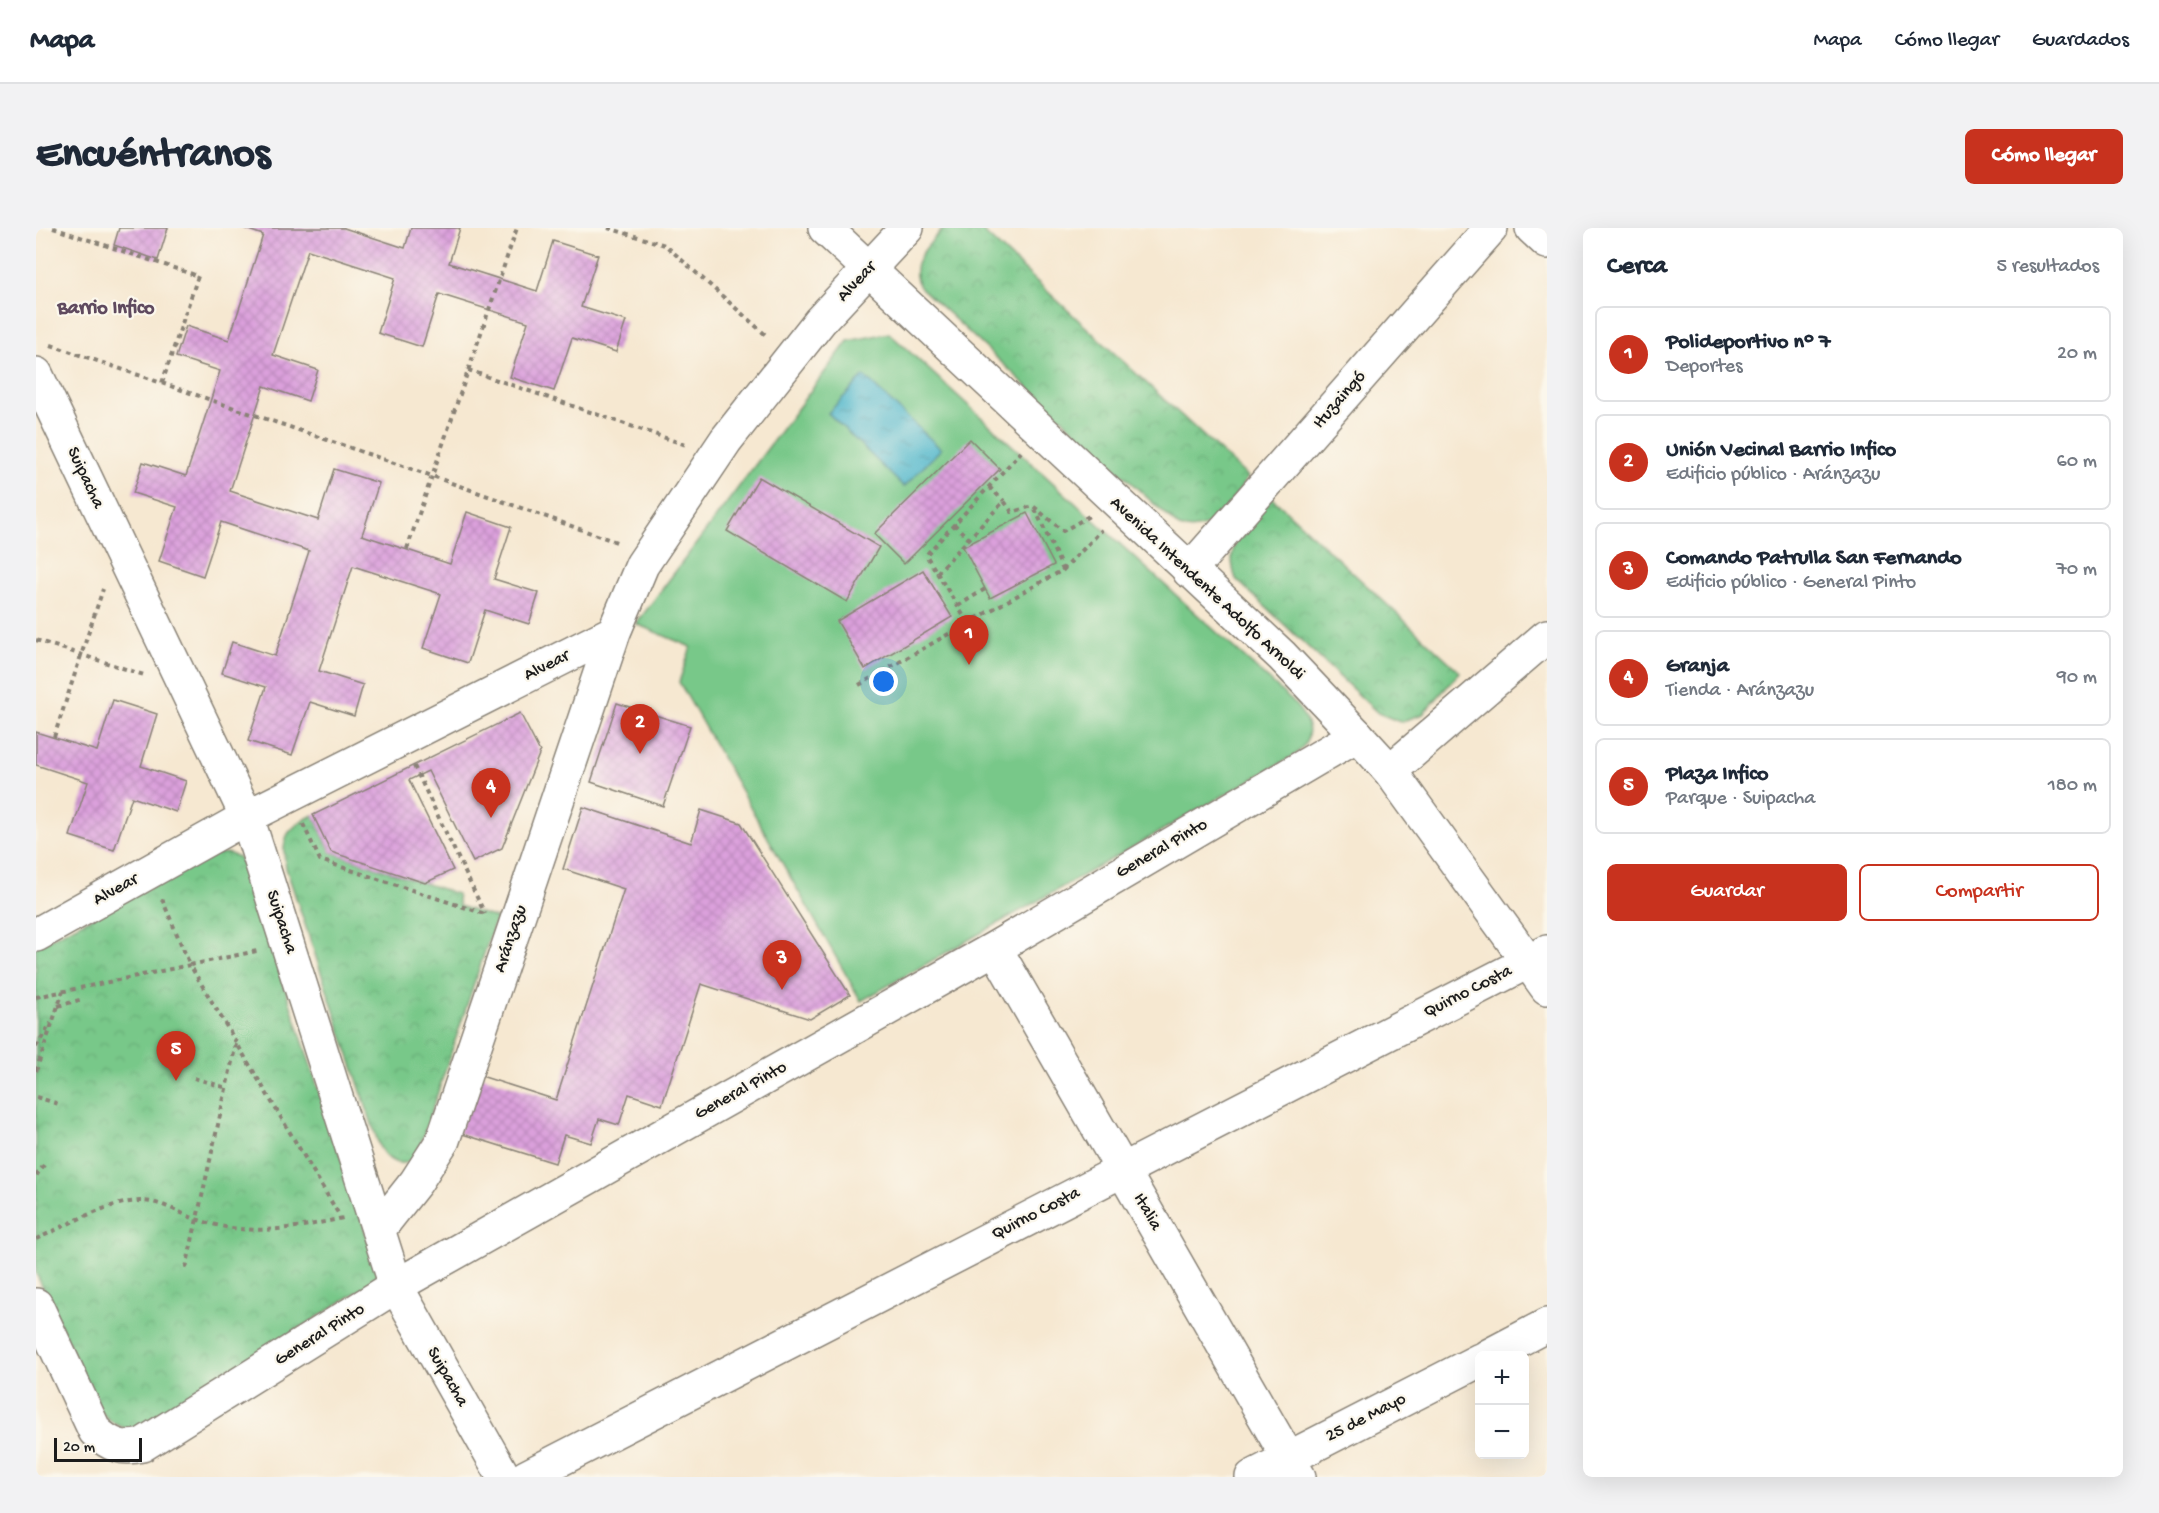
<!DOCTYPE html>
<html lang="es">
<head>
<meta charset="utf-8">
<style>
  :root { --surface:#fff; --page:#f2f2f3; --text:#1f2937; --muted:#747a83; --line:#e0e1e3; --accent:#c8321e }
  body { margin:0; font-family:"Gochi Hand",sans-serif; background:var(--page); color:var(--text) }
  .controls { position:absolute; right:18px; bottom:18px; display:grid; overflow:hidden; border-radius:9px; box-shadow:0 6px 24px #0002 }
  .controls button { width:54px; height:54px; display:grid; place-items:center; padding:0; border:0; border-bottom:2px solid var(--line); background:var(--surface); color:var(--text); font:30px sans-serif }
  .scale { position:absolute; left:18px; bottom:15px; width:88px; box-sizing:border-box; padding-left:6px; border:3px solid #1c1c1c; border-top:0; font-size:16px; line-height:21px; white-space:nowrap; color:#1c1c1c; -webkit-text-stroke:4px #fbf7ec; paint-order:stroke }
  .you { position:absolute; left:848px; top:454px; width:21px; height:21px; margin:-15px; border:4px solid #fff; border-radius:50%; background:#1a73e8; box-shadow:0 0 0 9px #1a73e833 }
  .badge { display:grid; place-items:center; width:39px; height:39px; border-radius:50%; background:var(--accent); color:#fff; font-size:20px; font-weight:700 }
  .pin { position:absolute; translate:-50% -50px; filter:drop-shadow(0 2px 3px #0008) }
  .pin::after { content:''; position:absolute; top:32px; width:21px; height:18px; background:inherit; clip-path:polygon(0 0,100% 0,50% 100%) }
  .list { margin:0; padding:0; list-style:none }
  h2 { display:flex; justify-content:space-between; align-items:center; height:78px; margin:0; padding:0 24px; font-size:26px }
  h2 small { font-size:20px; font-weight:400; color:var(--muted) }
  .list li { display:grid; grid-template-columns:39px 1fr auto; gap:18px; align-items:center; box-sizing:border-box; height:96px; margin:0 12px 12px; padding:0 12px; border:2px solid var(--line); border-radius:9px }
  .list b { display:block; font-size:22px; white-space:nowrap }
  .list p { margin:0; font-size:20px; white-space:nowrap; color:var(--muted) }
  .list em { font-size:20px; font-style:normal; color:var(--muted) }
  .actions { display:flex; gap:12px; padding:18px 24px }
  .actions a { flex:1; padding:14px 0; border:2px solid var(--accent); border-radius:9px; text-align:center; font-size:21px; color:var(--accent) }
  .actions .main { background:var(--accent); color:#fff }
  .map { position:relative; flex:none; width:1511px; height:1249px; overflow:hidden; border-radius:9px }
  header { display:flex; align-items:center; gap:36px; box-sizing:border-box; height:84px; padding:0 30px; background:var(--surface); border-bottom:2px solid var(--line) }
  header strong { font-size:28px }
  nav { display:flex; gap:33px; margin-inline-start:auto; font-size:21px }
  .intro { display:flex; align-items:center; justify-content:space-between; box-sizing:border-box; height:144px; padding:0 36px }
  h1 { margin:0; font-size:42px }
  .button { padding:15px 27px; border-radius:9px; background:var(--accent); color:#fff; font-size:21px; font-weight:700 }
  main { display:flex; gap:36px; padding:0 36px }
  aside { flex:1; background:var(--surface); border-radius:9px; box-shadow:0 6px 24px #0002 }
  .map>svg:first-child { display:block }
</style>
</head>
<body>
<header>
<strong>Mapa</strong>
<nav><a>Mapa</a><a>Cómo llegar</a><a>Guardados</a></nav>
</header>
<div class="intro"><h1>Encuéntranos</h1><a class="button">Cómo llegar</a></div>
<main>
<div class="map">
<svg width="1511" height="1249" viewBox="0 0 1511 1249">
  <defs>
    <pattern id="park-crowns" width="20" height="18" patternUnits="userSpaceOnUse" patternTransform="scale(1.5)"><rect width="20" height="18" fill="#78c889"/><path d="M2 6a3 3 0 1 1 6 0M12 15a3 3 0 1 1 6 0" fill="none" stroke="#67ab76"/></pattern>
    <pattern id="water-ripples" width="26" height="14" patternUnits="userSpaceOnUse" patternTransform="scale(1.5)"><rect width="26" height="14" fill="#4cb5ca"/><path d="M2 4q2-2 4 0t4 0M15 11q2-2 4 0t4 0" fill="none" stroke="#3e92a3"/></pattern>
    <pattern id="building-cross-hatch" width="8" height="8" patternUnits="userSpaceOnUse" patternTransform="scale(1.5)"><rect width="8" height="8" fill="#dba0dc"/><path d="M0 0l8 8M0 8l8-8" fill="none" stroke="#bb89bc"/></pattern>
  </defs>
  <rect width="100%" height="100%" fill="#fbf7ec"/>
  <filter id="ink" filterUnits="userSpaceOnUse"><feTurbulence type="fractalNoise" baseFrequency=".0167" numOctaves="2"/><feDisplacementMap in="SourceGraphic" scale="12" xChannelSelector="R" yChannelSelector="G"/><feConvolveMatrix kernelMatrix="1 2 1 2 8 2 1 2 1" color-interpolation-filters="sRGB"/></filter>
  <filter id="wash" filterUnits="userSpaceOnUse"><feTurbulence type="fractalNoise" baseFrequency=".008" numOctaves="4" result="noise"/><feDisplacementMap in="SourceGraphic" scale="24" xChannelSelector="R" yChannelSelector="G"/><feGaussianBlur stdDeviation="1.35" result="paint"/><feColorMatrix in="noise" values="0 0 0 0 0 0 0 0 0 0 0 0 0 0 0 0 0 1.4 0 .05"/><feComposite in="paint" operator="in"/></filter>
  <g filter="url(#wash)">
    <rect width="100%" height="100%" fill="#f6e8d1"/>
    <path fill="#78c889" stroke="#4a7252" stroke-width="1.5" d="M853,105L1256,473C1274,492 1281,509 1259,527L825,773L643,454L655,419L600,396L812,113Z"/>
    <path fill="url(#park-crowns)" stroke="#4a7252" stroke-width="1.5" d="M908,0H943L1212,249C1195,273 1178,309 1143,299L884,59C870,35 893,17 908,0Z
      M1234,268L1424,444L1387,486L1364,494L1342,485L1200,351C1186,314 1212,296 1234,268Z
      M277,587L295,624L421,666L423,678L460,690L383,921C374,942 355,938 344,920L250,640C244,610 250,601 277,587Z
      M191,625L203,629L210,641L339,1033L341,1046L334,1056L108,1199C88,1204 77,1197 64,1183L0,1045V718L179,626Z"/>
    <path fill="url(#water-ripples)" stroke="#346873" stroke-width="1.5" d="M828,148L905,221L868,259L792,185Z"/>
    <g id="blocks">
      <path fill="url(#building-cross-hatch)" d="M83,0H132L122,32L78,17Z
        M207,0H308L369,20L375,0H424L413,35L501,63L517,13L562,27L545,79L590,93L580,124L536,110L518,163L474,149L492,94L403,66L386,119L342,105L359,50L272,22L237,127L282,142L272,173L228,158L194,263L282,292L298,241L343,255L326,307L414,336L431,284L475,299L458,351L503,365L493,396L449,382L432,435L387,420L405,366L317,338L283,443L327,457L318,488L274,474L256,527L212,513L230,459L186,445L196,414L239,428L273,323L185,294L167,348L123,333L141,279L97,265L107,234L150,248L184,143L140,129L150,98L193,112L227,7Z
        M934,211L964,241L868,336L838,306Z
        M723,249L843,319L811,374L691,303Z
        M991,285L1018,337L954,370L927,319Z
        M887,342L916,389L829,441L801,393Z
        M77,472L121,486L105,538L150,553L140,584L96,569L78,622L34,608L52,554L0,537V504L61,523Z
        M581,475L654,498L627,578L555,554Z
        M484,485L504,524L466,620L437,634L392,543L373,552L417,642L389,655L295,624L277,587Z
        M547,579L655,615L665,582L705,595L814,767L774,791L665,756L626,877L593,866L583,897L563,891L555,915L528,907L519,935L423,905L442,847L520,872L588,661L527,641Z"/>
    </g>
  </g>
  <g filter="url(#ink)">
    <use href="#blocks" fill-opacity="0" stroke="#898276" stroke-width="1.5"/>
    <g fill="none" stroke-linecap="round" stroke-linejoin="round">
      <defs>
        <path id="minor" d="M1496,0L1511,14
          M0,146L211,589L360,1058L468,1249
          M1153,343L1455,0
          M1354,543L1511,408
          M0,707L211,589L578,404
          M959,720L1263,1249
          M342,1002L380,954L407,912L578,404L606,337L690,212L784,93L871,0
          M0,1077L59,1203C74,1217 86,1222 106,1217L360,1058L959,720L1321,507
          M1452,1128L1511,1097
          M490,1249L1511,724
          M1216,1249L1444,1132"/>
        <path id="secondary" d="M789,0L1246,428L1321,507L1354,543L1511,760"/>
      </defs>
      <use href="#minor" stroke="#898276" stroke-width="36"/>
      <use href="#secondary" stroke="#898276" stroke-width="36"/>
      <path stroke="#898276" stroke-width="4" stroke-dasharray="4.5 4.5" stroke-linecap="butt" d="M17,0L162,48L126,155
        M572,0L629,17L732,109
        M15,117L396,248L583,315
        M432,142L650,217
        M953,259L968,273
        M999,281L1027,342
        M918,296L933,311
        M371,321L481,0
        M901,345L968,273L976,284L997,278L1027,303L1053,288
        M922,378L949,361
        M932,395L1027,342L1066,302
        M0,412L108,447
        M823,457L932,395L890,327L985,224
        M18,509L67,361
        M378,538L449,686
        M267,596L284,632L449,686
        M126,671L154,737L221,723
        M0,769L154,737L302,985
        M22,778L47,771
        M0,819L15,795
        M0,843L27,763
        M158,850L191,860
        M0,869L23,876
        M0,948L8,937
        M0,1011C33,997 70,973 107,973C128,974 144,986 163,992C212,1009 257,1001 307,990
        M150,1040L200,816"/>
      <use href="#minor" stroke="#fff" stroke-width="33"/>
      <use href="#secondary" stroke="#fff" stroke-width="33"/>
    </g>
  </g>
  <g text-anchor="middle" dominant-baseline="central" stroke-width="4.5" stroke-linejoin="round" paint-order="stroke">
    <g font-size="18" fill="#1c1c1c" stroke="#fbf7ec">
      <text transform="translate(821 54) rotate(-47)">Alvear</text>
      <text transform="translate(1304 172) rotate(-49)">Ituzaingó</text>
      <text transform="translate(49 250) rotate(65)">Suipacha</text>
      <text transform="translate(1171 361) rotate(43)">Avenida Intendente Adolfo Arnoldi</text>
      <text transform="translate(511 438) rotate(-27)">Alvear</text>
      <text transform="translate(1126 621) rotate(-30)">General Pinto</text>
      <text transform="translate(80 662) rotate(-29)">Alvear</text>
      <text transform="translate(245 694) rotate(72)">Suipacha</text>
      <text transform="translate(475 711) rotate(-71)">Aránzazu</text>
      <text transform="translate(1432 764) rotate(-27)">Quirno Costa</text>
      <text transform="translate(705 863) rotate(-29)">General Pinto</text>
      <text transform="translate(1111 984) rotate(60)">Italia</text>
      <text transform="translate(1000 986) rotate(-27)">Quirno Costa</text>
      <text transform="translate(284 1107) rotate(-32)">General Pinto</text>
      <text transform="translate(411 1149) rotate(60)">Suipacha</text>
      <text transform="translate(1330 1190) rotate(-27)">25 de Mayo</text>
    </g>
    <g font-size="20" font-weight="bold" fill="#5f4a5f" stroke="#fbf7ec">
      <text x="70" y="81">Barrio Infico</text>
    </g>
  </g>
</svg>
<div class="controls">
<button>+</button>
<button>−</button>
</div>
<div class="scale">20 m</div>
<div class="you"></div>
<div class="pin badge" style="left:933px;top:437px">1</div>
<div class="pin badge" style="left:604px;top:526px">2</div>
<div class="pin badge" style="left:746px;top:762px">3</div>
<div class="pin badge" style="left:455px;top:590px">4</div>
<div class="pin badge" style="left:140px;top:853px">5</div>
</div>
<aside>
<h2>Cerca<small>5 resultados</small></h2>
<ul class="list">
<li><span class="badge">1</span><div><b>Polideportivo n° 7</b><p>Deportes</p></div><em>20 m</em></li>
<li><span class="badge">2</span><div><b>Unión Vecinal Barrio Infico</b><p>Edificio público · Aránzazu</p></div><em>60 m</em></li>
<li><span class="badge">3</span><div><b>Comando Patrulla San Fernando</b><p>Edificio público · General Pinto</p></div><em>70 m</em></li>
<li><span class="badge">4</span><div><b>Granja</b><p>Tienda · Aránzazu</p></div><em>90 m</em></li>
<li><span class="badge">5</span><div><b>Plaza Infico</b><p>Parque · Suipacha</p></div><em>180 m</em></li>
</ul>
<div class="actions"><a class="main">Guardar</a><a>Compartir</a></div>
</aside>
</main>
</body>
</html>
